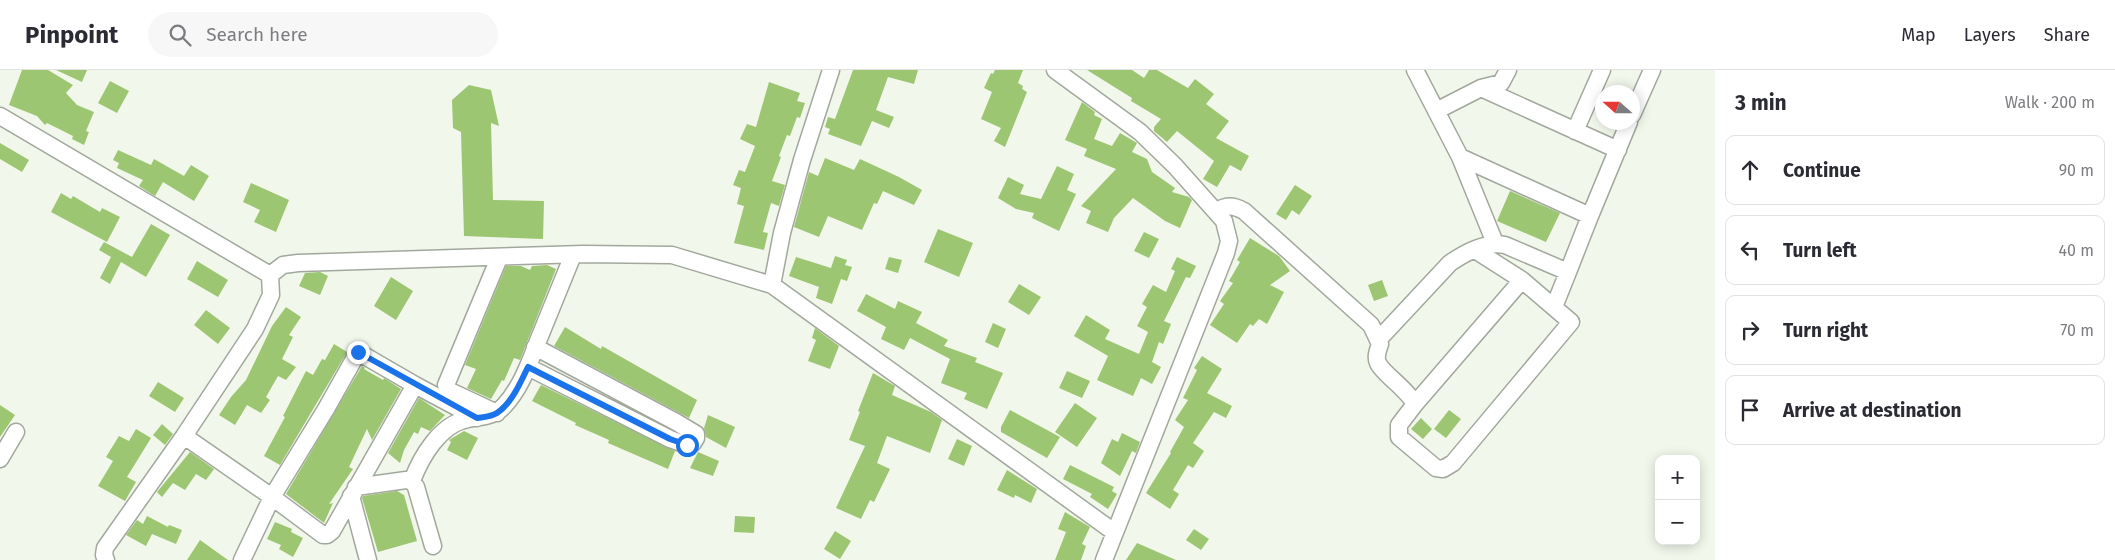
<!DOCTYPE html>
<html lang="en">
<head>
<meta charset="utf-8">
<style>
  :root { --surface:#fff; --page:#f7f7f7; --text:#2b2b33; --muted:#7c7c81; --line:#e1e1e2 }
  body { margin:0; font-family:"Fira Sans",sans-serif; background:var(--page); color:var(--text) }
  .controls { position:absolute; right:15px; bottom:15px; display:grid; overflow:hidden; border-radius:10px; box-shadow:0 2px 12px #0003 }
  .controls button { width:45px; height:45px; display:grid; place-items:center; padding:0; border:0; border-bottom:1px solid var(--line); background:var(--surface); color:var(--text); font:25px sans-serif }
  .compass { position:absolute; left:1595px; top:15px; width:45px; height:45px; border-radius:50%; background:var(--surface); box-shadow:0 2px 12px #0003; rotate:291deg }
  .stop { position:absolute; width:15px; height:15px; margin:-11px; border:4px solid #1a73e8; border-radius:50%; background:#fff }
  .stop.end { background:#1a73e8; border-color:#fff; box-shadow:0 1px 5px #0008 }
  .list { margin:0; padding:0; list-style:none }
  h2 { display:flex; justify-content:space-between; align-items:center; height:65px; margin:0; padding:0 20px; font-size:21px }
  h2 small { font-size:16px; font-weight:400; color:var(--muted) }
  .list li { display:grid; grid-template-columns:32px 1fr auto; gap:15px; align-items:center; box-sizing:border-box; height:70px; margin:0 10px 10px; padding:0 10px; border:1px solid var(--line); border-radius:10px }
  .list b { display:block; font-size:19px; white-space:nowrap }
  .list em { font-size:16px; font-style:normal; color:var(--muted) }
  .icon { flex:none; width:28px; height:28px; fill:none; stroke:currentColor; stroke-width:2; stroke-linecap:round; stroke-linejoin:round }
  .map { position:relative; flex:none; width:1715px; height:490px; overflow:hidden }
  header { display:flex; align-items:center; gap:30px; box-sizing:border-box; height:70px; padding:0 25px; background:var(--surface); border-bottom:1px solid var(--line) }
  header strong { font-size:24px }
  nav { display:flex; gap:28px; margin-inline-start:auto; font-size:18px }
  .search { width:350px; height:45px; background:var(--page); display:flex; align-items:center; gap:12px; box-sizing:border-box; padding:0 18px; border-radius:28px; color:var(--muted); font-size:19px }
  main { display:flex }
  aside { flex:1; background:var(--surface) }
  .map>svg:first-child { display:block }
</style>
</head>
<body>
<header>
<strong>Pinpoint</strong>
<div class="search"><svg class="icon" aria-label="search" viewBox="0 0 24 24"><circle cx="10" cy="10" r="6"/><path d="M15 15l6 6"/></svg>Search here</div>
<nav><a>Map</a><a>Layers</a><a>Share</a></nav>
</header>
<main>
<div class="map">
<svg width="1715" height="490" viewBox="0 0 1715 490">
  <rect width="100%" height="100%" fill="#f1f7eb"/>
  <path fill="#9dc672" d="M22,0H48L73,15L66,23L77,35L94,42L86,61L89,62L84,75L72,69L73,66L47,53L45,55L37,46L9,35Z
    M56,0H87L82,12Z
    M853,0H918L914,14L888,7L876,40L894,47L889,58L872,51L861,76L828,64L830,59L825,57L828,47L835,49Z
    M995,0H1023L1018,13L1023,16L1022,19L1027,22L1005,77L994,71L1001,58L981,49L992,22L984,18L991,3L993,4Z
    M1087,0H1132L1144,8L1149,0H1157L1188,18L1195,9L1214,24L1206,34L1229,51L1216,68L1249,86L1241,101L1230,95L1217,117L1203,109L1214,91L1177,61L1167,72L1154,61V57L1161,49L1131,31L1132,28Z
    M110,11L129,21L117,43L98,33Z
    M769,12L800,23L797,31L805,33L800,48L797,47L790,66L787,65L779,86L781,87L772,111L785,115L779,136L771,133L763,162L768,163L764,180L734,173L744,136L737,134L741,118L733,115L739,100L745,102L755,76L740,69L747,54L756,57Z
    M469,15L491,20L499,56L491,53L493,130L544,131L543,169L464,166L461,62L453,58L452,30Z
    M1082,32L1095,42L1094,45L1102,49L1094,69L1112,76L1120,63L1137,73L1132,82L1147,89L1152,102L1175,118L1172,122L1189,127L1192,130L1180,158L1165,151L1133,128L1114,148L1108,162L1086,153L1091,141L1081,136L1116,99L1084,86L1087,79L1065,70Z
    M0,73L29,90L22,102L0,89Z
    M118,80L151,95L154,89L184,106L191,95L209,106L194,131L163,112L155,126L139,116L143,110L117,98L119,93L113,90Z
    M825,88L854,100L860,89L899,107L922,120L914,135L883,121L877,134L874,133L862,160L828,146L819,167L794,157L809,102L818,106Z
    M1057,96L1074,104L1067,120L1076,124L1059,161L1032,148L1034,143L1016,139L998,128L1008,107L1024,115L1020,124L1041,129Z
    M251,113L289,130L276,162L254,152L260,140L243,132Z
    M1295,115L1312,126L1299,145L1292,140L1286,150L1276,144Z
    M1510,121L1560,143L1546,172L1497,151Z
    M61,123L71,129L73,126L100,142L102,138L120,147L107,172L51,142Z
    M151,154L170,165L146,207L121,192L110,214L100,208L111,187L99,180L104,172L132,187Z
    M938,159L973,173L959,207L924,192Z
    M1144,162L1159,169L1149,188L1134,181Z
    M1250,168L1279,186L1290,201L1270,215L1284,222L1267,254L1259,249L1253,256L1250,254L1237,273L1210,255L1224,234L1220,231L1233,213L1229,211L1240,192L1237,190Z
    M835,186L847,190L845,195L852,197L847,211L841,209L832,234L816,228L819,217L789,206L796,187L831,198Z
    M889,187L902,190L898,203L885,199Z
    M1177,187L1196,196L1190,208L1186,207L1164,251L1171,254L1163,274L1159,272L1152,292L1161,297L1152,314L1141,308L1133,326L1097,310L1108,286L1074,266L1086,245L1110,260L1105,269L1139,284L1148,262L1137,256L1147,237L1142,234L1153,215L1166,222L1175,201L1171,199Z
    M197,191L228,210L218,227L187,209Z
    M547,195L556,199L520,290L514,288L504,311L502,310L491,329L467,318L476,299L465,295L506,196H521L530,200L532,196Z
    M320,202L328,206L320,225L299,216L305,203Z
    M391,207L413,221L396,250L374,236Z
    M1382,210L1388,226L1374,231L1368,215Z
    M1019,214L1041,227L1029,245L1008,232Z
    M866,224L895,239L898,231L922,242L916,253L948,270L944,276L977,288L975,292L1003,303L987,339L964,329L967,323L941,313L950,289L910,268L904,280L881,269L886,257L857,241Z
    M286,237L301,247L289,265L293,267L282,289L296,297L286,310L278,306L266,327L270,330L261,343L247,335L235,355L219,345L231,327L246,310L272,256Z
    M206,240L230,258L218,274L194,255Z
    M993,253L1006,259L998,278L985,272Z
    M565,257L601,279L602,276L697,330L689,348L554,276Z
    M815,258L839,276L830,299L808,291L816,270L812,268Z
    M334,274L347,282L280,395L264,386L285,347L283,346L306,301L313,305L322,289L325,290Z
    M1202,286L1222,299L1207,323L1232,336L1226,348L1214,342L1193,373L1204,381L1193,398L1188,395L1173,420L1179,424L1170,439L1146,423L1171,383L1170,382L1184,357L1175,350L1188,330L1183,328L1197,300L1194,298Z
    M362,296L365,298L364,299L383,310L384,308L401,319L372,370L367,359L349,397L353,399L329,434L333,433L324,453L286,424Z
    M1067,301L1090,311L1082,328L1059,318Z
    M873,303L895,316L892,325L931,342L942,350L930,383L887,366L877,393L890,399L874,432L870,430L861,449L836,438L865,376L849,370L860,342L858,341Z
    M158,312L184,328L175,342L149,326Z
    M541,315L675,381L668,399L608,373L609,370L575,355L576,353L532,331Z
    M419,328L445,345L430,361L421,357L418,364L414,362L404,380L400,393L388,383Z
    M1075,333L1097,348L1077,377L1055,362Z
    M0,335L15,345L0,367Z
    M1010,340L1060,367L1047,388L1001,362V357Z
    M1449,340L1461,349L1446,368L1434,359Z
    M708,345L735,357L726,378L706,367L704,358Z
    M1421,348L1432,359L1423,369L1411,359Z
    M162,354L173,364L165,375L153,365Z
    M136,359L151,368L127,407L136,412L125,431L98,416L113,391L106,387L119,366L129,371Z
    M464,361L478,368L467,390L447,380L451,372L449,370Z
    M1122,363L1140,372L1136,383L1132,381L1120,406L1101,393L1112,369L1118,372Z
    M957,369L972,376L964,396L948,389Z
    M190,382L214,399L206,410L196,404L185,420L173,413L162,427L157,422Z
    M698,382L719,391L713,406L690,398Z
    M1070,395L1114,417L1112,421L1117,424L1108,439L1090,427L1092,424L1063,409Z
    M1007,400L1037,419L1031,433L1015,425L1014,428L997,420Z
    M397,421L404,425L417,471L378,482L362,428L363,426Z
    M1065,442L1090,457L1082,474L1086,476L1081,490H1055L1066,462L1058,459Z
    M147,446L168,457L169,455L182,460L176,474L152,464L146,476L126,465L137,450L143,454Z
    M735,446L755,447L754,463L734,462Z
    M275,452L292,459L291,462L303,468L293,487L279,479L281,475L267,469Z
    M1194,459L1209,469L1201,480L1186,470Z
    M835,461L851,471L840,489L824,479Z
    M200,470L228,490H187Z
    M1137,473L1176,490H1126Z"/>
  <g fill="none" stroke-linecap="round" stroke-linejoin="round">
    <defs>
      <path id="street" d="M1055,0L1140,62L1175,96L1224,151L1229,171L1226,183L1104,490
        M1415,0L1460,87L1495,173
        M1481,18L1618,80
        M1436,41L1481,18L1501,13L1508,0
        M1632,45L1652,0
        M0,46L270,205L283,195L298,193L583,184L672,185L772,215L782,163L802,90L831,0
        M1575,61L1602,0
        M1216,141C1227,135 1233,135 1244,141L1371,255L1380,274C1378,280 1375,287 1378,293C1382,303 1407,319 1415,334L1399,355V367L1436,398L1443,399L1453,393L1571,252L1522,210L1475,180
        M1590,146L1629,52
        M772,215L1114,462
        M1554,237L1568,202
        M1379,269L1450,193C1466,182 1487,171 1505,175L1568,202L1590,146L1460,87
        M358,282L415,315L332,461L327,465H323L272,427L326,339Z
        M528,297L670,369L687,375L693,373L696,368V364L676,352L535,277
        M415,315L477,348
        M1415,334L1522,210
        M497,343L450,321L446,315L499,188
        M0,389L16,362
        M412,411C421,387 440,354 468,349C482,346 493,347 503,337C522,317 530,291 540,266C551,239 562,212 573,185
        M356,417L406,410L412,411L416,417L433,476
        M351,426L368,490
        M106,490L104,485L105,478L184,366
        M242,490L272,427L184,366L255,259L271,225L270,205"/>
    </defs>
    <use href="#street" stroke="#a2a89d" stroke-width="19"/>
    <use href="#street" stroke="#fff" stroke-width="16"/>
  </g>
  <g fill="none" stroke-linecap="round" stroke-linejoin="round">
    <path stroke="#1a73e8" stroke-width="6" d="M358,282L477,348C483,347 491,347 497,343C512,333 520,313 528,297L670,369L687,375"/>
  </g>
</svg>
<div class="controls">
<button>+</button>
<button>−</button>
</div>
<svg class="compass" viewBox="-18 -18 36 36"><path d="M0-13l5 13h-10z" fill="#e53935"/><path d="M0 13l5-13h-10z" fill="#7c7c81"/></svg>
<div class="stop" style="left:687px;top:375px"></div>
<div class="stop end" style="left:358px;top:282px"></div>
</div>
<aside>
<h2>3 min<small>Walk · 200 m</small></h2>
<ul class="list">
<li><svg class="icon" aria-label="ahead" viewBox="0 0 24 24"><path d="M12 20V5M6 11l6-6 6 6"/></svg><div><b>Continue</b></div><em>90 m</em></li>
<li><svg class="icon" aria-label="left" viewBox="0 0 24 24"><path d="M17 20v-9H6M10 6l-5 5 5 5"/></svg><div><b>Turn left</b></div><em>40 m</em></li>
<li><svg class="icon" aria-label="right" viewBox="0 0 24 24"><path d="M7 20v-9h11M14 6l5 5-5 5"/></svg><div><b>Turn right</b></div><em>70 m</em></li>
<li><svg class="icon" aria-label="arrive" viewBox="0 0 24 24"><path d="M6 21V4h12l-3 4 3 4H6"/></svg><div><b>Arrive at destination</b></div></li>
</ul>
</aside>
</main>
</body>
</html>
